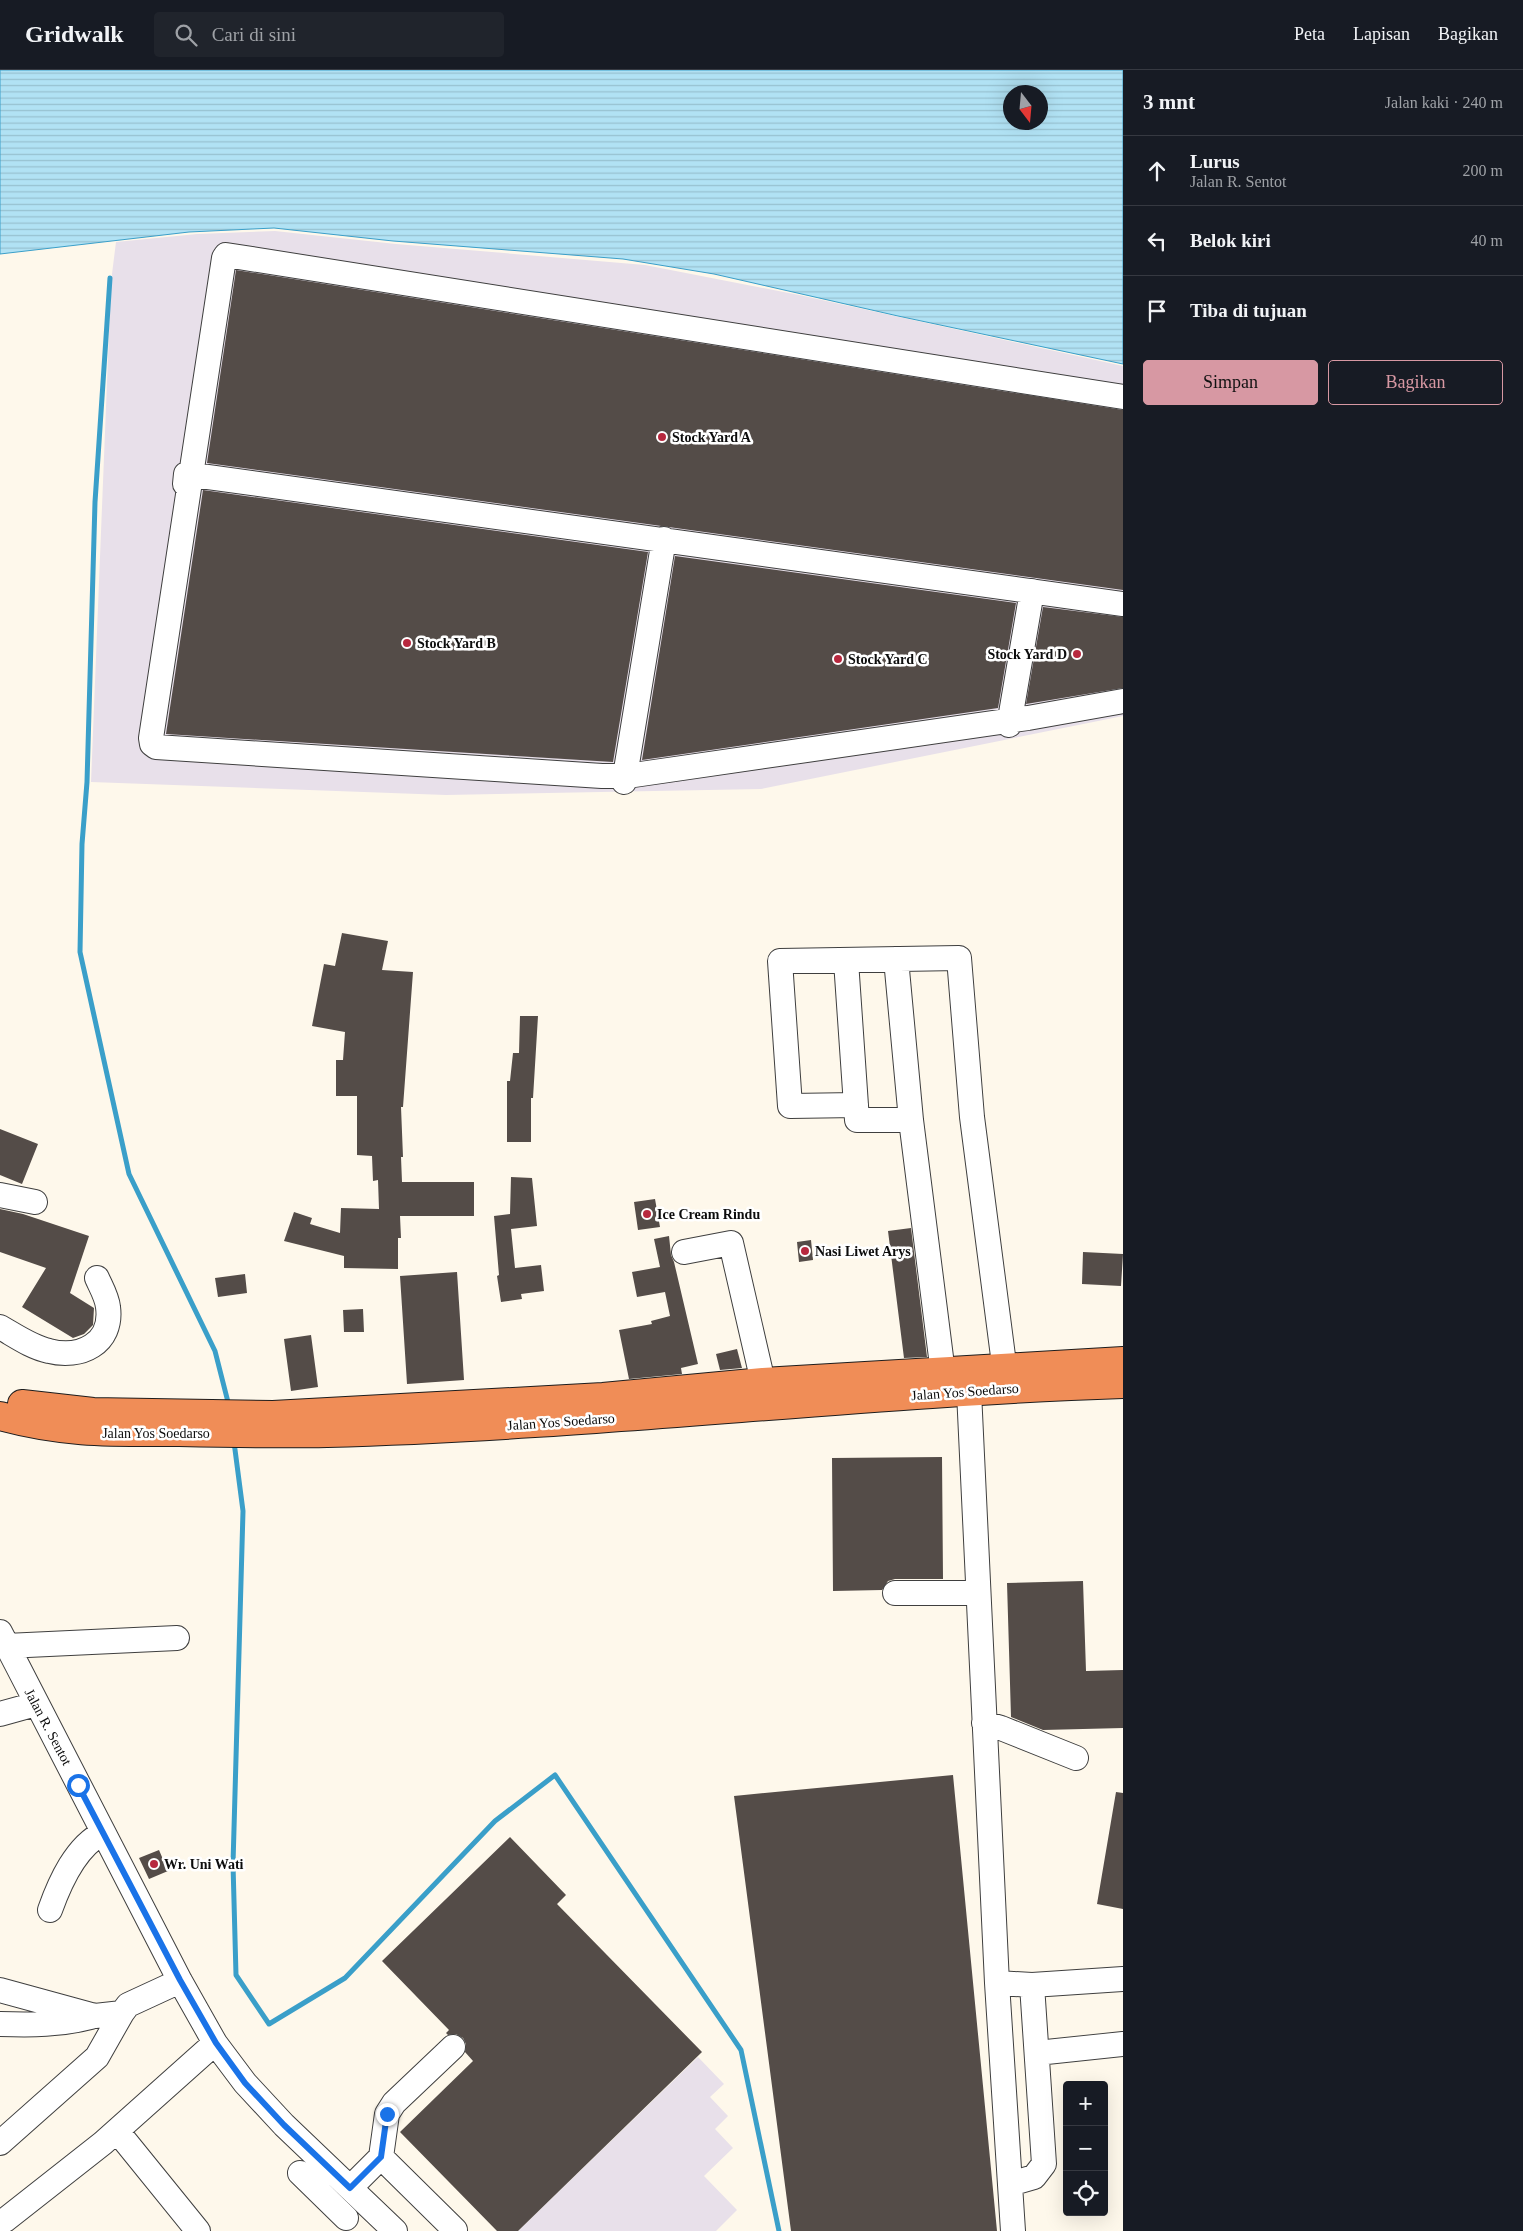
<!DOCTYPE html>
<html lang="id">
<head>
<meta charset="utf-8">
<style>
  :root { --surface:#171b24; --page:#20242c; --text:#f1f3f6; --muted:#9ea1a6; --line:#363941; --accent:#d798a3 }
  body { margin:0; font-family:Georgia,serif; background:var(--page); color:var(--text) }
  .controls { position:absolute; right:15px; bottom:15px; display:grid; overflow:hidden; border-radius:5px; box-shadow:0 5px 20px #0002 }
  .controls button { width:45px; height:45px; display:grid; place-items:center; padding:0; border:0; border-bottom:1px solid var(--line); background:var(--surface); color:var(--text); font:25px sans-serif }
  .compass { position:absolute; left:1003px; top:15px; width:45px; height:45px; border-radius:50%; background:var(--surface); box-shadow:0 5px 20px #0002; rotate:164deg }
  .stop { position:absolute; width:15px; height:15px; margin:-11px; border:4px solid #1a73e8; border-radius:50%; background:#fff }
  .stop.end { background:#1a73e8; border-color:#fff; box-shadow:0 1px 5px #0008 }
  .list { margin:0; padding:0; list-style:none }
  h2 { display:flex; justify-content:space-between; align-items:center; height:65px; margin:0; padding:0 20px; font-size:21px }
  h2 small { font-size:16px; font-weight:400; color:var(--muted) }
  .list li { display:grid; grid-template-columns:32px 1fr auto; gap:15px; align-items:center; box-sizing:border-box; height:70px; padding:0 20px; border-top:1px solid var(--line) }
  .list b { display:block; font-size:19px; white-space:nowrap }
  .list p { margin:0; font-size:16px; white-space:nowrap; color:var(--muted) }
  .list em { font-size:16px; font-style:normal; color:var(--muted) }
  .actions { display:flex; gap:10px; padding:15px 20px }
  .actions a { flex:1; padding:11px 0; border:1px solid var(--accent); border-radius:5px; text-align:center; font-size:18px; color:var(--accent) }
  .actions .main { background:var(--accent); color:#111 }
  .icon { flex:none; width:28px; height:28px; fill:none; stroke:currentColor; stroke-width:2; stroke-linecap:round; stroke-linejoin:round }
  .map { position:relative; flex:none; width:1123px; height:2161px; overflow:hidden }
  header { display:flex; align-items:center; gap:30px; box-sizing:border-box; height:70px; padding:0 25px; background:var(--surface); border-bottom:1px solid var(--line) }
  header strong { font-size:24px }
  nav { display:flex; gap:28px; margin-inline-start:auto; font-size:18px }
  .search { width:350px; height:45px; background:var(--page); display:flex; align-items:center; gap:12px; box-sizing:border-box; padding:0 18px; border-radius:5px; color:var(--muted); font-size:19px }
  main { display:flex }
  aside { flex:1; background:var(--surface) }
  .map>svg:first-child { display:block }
</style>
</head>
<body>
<header>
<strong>Gridwalk</strong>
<div class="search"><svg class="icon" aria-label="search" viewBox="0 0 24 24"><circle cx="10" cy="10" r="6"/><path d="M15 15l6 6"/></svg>Cari di sini</div>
<nav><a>Peta</a><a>Lapisan</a><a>Bagikan</a></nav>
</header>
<main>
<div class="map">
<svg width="1123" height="2161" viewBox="0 0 1123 2161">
  <defs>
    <pattern id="water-rules" width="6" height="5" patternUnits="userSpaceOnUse" patternTransform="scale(1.25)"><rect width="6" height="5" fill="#b1e2f4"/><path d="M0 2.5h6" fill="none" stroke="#97c1d0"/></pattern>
  </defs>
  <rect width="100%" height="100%" fill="#fef8eb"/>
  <path fill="#e8e0ea" d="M275,161L396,174L645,195L799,225L1123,296V646L761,719L446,725L91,712L111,212L116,172L197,164Z
    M698,1987L724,2014L710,2027L728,2046L715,2059L733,2078L704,2106L737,2140L716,2161H518Z"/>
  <path fill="url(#water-rules)" stroke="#3a9fc9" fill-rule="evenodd" d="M0,0H1123V294L898,246L714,204L623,189L393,171L274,158L189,162L0,184ZM1011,22H1040V52H1011Z"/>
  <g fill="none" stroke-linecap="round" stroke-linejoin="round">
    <path stroke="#3a9fc9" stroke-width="5" d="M110,208L95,432L87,712L82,774L80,882L129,1104L215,1281L229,1336
      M234,1372L243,1441L233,1794L236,1905L269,1954L345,1908L495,1751L555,1705L741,1980L779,2161"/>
  </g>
  <path fill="#544c48" d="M236,200L1123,340V520L207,393Z
    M203,420L648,482L613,692L166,664Z
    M675,486L1016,533L998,638L642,690Z
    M1043,537L1123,547V618L1026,634Z
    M342,863L388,871L382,900L413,902L403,1037H401L403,1087H401L402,1112H474V1146H400L401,1168H398V1199L344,1198V1186L284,1171L294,1142L312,1148L310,1154L340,1163L341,1138L379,1139L378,1110L373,1111L372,1086L357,1085V1026H336V990H343L345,962L312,956L324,894L335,896Z
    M520,946H538L533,1028H531V1072H507V1011H510L513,983H519Z
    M0,1059L38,1074L22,1114L0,1105Z
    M511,1107L532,1108L537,1156L511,1159L515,1198L541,1195L544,1221L521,1224L522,1229L501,1232L497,1206L499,1205L494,1146L510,1144Z
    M655,1129L660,1157L638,1160L634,1132Z
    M0,1139L23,1144L89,1166L70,1223L94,1238L93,1255L84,1264L73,1268L22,1237L46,1198L0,1182Z
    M911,1158L927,1287L904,1288L888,1161Z
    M669,1166L671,1185L674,1192L698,1294L681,1298L682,1304L629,1309L619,1260L652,1254L651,1251L670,1246L665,1222L637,1227L632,1202L660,1197L654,1169Z
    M811,1170L813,1190L799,1192L797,1172Z
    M1083,1182L1123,1184L1121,1216L1082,1214Z
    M457,1202L464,1310L407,1314L400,1206Z
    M245,1204L247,1223L218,1227L215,1208Z
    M363,1239L364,1262H344L343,1240Z
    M311,1265L318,1317L291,1321L284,1269Z
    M737,1279L742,1298L720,1300L716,1284Z
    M942,1387L943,1509H895L888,1511L882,1520L833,1521L832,1388Z
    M1083,1511L1086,1601L1123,1600V1658L1043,1660L1011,1647L1007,1513Z
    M953,1705L997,2161H791L734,1726Z
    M1116,1722L1123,1723V1839L1097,1834Z
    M510,1767L566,1825L557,1834L702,1982L518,2161H497L400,2062L473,1991L465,1982L466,1974L463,1968L456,1964L448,1965L446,1963L449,1960L382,1891Z
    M159,1780L168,1801L149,1809L139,1788Z"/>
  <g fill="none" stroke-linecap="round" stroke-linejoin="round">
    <defs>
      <path id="minor" d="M1123,327L226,185L224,188L151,668L152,674L156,677L602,706L634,705L1028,648L1123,631
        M185,414L186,404L1123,534
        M1009,655L1032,521
        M624,712L664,469
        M896,889L911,1050L945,1319
        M846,891L857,1050H911
        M856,1035L790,1036L780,891L959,888L972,1047L1007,1317
        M0,1125L35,1132
        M684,1182L731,1173L763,1312
        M0,1257C16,1266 31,1277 49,1281C80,1289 113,1274 108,1237C107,1227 101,1217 97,1208
        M969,1322L997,1913L1013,2161
        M895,1523H978
        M0,1562L180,1911L215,1973L245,2013L284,2055L395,2161
        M6,1576L177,1568
        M0,1644L36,1634
        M984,1653L1001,1658L1076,1688
        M50,1840C60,1812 76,1776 103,1763
        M997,1913L1032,1915L1123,1909
        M0,1920L95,1946L122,1943
        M0,1954C32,1955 60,1955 91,1947
        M1037,1983L1123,1974
        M117,2061L198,2161
        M0,2073L97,1987L122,1943L128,1935L180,1911
        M381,2087L455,2160
        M300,2103L346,2148
        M1010,2114L1034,2107L1044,2094L1032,1915
        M350,2118L381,2087L387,2044L394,2033L453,1977
        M5,2150L103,2073L215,1973"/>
      <path id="highway" d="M22,1334L93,1342L273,1345L603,1327L763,1312L1123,1291
        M0,1346C65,1364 114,1362 179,1362C228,1363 277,1364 327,1363C593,1356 857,1323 1123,1314"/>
    </defs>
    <use href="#minor" stroke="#3f3f3f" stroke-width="26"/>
    <use href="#highway" stroke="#1d1d1d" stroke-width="30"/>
    <use href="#minor" stroke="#fff" stroke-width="24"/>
    <use href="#highway" stroke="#f08d57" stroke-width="28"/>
  </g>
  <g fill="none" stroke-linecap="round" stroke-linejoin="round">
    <path stroke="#1a73e8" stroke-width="6" d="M78,1715L180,1910L216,1973L245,2013L284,2055L350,2118L381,2087L387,2044"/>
  </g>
  <g fill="#b7283e" stroke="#fff" stroke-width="2">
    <circle cx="662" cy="367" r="5"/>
    <circle cx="407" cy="573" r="5"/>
    <circle cx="1077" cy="584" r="5"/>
    <circle cx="838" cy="589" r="5"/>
    <circle cx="647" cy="1144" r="5"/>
    <circle cx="805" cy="1181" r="5"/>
    <circle cx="154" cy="1794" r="5"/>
  </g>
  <g text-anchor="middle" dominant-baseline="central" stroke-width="5" stroke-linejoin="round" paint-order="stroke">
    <g font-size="14" font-weight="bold" fill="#0c0c0c" stroke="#fff" text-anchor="start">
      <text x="672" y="367">Stock Yard A</text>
      <text x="417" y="573">Stock Yard B</text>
      <text x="1067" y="584" text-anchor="end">Stock Yard D</text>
      <text x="848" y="589">Stock Yard C</text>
      <text x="657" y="1144">Ice Cream Rindu</text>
      <text x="815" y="1181">Nasi Liwet Arys</text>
      <text x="164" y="1794">Wr. Uni Wati</text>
    </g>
    <g font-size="14" fill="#0c0c0c" stroke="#fff">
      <text transform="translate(965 1322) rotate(-4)">Jalan Yos Soedarso</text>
      <text transform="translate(561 1352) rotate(-4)">Jalan Yos Soedarso</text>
      <text x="156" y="1363">Jalan Yos Soedarso</text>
      <text transform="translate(48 1657) rotate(62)">Jalan R. Sentot</text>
    </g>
  </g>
</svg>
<div class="controls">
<button>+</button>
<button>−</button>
<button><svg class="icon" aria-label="locate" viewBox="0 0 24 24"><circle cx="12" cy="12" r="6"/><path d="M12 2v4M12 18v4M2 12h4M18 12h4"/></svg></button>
</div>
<svg class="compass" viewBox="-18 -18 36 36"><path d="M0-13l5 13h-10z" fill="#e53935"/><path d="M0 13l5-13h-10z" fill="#9ea1a6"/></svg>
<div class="stop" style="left:78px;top:1715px"></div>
<div class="stop end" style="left:387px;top:2044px"></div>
</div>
<aside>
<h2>3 mnt<small>Jalan kaki · 240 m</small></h2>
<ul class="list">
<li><svg class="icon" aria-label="ahead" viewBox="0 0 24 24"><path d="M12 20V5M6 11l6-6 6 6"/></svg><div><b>Lurus</b><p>Jalan R. Sentot</p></div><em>200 m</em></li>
<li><svg class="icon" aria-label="left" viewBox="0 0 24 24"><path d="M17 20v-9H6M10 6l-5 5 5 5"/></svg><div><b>Belok kiri</b></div><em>40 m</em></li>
<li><svg class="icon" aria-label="arrive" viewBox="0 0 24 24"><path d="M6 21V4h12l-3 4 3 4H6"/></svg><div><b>Tiba di tujuan</b></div></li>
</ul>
<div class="actions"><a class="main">Simpan</a><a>Bagikan</a></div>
</aside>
</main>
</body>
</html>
